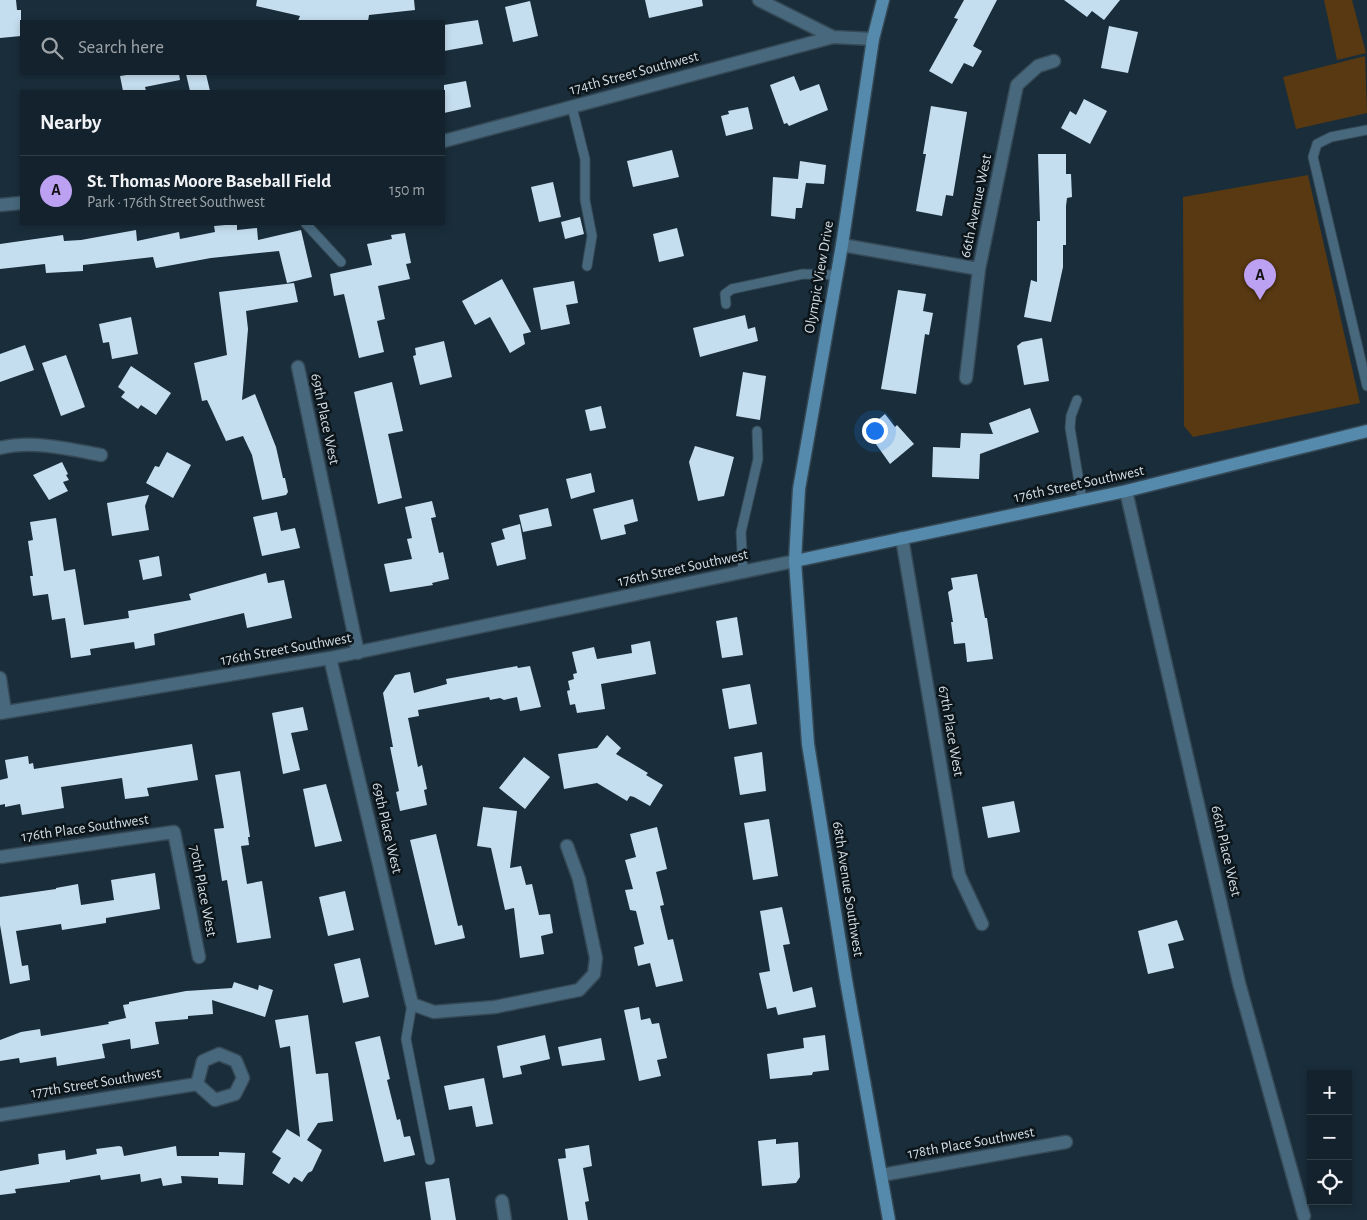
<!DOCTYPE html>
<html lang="en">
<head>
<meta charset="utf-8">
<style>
  :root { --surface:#13222c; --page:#1c2a34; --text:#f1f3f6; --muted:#9da4a9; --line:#323f48; --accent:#bca0f2 }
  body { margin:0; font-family:"Alegreya Sans",sans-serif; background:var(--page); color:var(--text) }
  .controls { position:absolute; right:15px; bottom:15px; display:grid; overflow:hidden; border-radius:0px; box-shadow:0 2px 8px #0003 }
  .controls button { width:45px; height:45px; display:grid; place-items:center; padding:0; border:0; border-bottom:1px solid var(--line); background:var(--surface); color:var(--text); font:25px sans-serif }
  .you { position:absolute; left:874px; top:430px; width:18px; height:18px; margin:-12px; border:4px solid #fff; border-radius:50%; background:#1a73e8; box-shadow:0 0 0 8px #1a73e833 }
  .badge { display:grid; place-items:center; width:32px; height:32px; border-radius:50%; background:var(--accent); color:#111; font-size:16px; font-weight:700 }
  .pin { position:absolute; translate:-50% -41px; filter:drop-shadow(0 1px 2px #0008) }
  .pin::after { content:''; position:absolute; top:26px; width:18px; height:15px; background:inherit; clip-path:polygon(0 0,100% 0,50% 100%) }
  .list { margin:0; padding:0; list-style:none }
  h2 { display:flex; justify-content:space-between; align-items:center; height:65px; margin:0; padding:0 20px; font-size:21px }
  h2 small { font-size:16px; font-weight:400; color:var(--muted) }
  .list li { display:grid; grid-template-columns:32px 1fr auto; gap:15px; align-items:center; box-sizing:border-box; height:70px; padding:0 20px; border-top:1px solid var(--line) }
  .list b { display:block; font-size:19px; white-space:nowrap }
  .list p { margin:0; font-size:16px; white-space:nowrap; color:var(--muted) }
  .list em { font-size:16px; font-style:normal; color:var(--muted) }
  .icon { flex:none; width:28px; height:28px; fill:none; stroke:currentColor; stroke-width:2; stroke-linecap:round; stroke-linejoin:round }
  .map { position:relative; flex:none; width:1367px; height:1220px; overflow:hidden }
  .search { position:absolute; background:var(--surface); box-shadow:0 2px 8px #0003; left:20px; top:20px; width:425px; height:55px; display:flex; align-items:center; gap:12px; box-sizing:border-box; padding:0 18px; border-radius:0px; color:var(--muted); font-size:19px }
  .panel { position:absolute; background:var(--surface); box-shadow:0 2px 8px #0003; left:20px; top:90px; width:425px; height:135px; border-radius:0px }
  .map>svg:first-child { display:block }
</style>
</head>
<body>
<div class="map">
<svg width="1367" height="1220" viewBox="0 0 1367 1220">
  <rect width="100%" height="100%" fill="#192d3a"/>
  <path fill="#583911" d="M1324,0H1352L1366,53L1337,60Z
    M1365,56L1367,113L1296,129L1283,77Z
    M1308,175L1360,403L1193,437L1184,426L1183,197Z"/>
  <path fill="#c5deef" d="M0,0H16L17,10H21V36L0,38Z
    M257,0H414L415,10L369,15L368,21H298L300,16L256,6Z
    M645,0H702L703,6L649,18Z
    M964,0H997L973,46L982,51L973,67L964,63L952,84L929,71L958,19L954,18Z
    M1064,0H1120L1104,20L1092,11L1087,17Z
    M530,1L538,36L513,42L505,7Z
    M478,20L483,44L444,51V25Z
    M1109,26L1138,32L1128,73L1101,68Z
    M133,74H179L180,80L145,87L146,91H123L120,76Z
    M186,74H206L210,91H190Z
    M794,76L800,91L819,84L828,110L789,126L787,123L784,124L770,85Z
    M466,81L471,107L444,113V85Z
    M1084,99L1107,111L1090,144L1061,128L1070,111L1076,115Z
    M931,106L967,112L953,196L946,195L942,216L916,211L926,154H923Z
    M748,107L753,129L726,136L721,116L729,114L728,111Z
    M672,150L679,177L633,187L627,161Z
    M1038,154H1066V174H1071L1072,197L1067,198L1066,206V245H1063V267L1051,322L1024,317L1031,280L1037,282V221H1040Z
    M800,161L826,165L824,184L806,183L802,208H796L795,219L771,216L773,177L798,179Z
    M553,182L561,217L539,222L531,187Z
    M580,217L584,234L565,239L561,222Z
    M237,224V230L257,228L258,240L301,230L312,277L287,283L279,251L211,258L156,268L153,257L83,265V271L46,273L45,264L0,269V244L63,235L64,241L81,240L136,230L137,241L179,232L180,239L215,232L214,226Z
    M677,228L684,256L659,262L653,234Z
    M405,233L411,263L406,264L410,279L378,286L385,319L377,321L384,352L359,358L344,294L334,296L330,274L372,265L367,244L392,239L391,235Z
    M502,279L531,332L523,334L525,344L510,353L490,317L475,325L462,301Z
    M574,281L578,303L566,305L570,324L541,330L533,288Z
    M294,283L298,302L246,311L248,329L242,400L255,394L276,447L283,478H285L288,492L286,495L262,500L252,455L243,436L226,441L207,400L202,401L194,363L227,355L219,292Z
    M898,290L926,294L923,311L933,313L929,335L925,334L916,394L881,389Z
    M745,315L748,329L755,327L758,341L700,357L693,328Z
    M131,317L138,354L112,359L109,342L103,343L99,324Z
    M1042,338L1049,381L1024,385L1017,346L1022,342Z
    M444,341L452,377L420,385L413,356L416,355L415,348Z
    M25,345L34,370L0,382V354Z
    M66,355L85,407L61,416L42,363Z
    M131,366L171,393L156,415L141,405L138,409L121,397L125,392L118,387Z
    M743,372L766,376L760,420L736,416Z
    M392,382L403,431L388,434L402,498L378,504L354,392Z
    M601,406L606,428L590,431L585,410Z
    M1030,408L1039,432L980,454L979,479L932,477L933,447L960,448L961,433L993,434L989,423Z
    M885,414L895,427L897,425L914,444L890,464L866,430Z
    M695,446L734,457L724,496L698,501L689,462Z
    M167,452L191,465L173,498L146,483L155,466L159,467Z
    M62,462L68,474L66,475L69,480L63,482L68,491L49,500L33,475Z
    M591,473L595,492L571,499L566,479Z
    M149,495L145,506L149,530L112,536L107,503Z
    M633,499L638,521L624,525L626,534L601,540L593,509Z
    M432,501L436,517L431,518L439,553L443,552L449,579L432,583L433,585L390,592L384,564L412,559L407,539L412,538L405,507Z
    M548,508L552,526L523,532L519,515Z
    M277,512L281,531L295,528L300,548L262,556L253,517Z
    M56,518L64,571L75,569L84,625L129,618L128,611L191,600L189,594L266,573L268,583L284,580L292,618L247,628L244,613L154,634L155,645L135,649L134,642L90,649L91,655L71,658L65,618L52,620L48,594L33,596L30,576H33L28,541L33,540L30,522Z
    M520,524L526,559L497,566L491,543L505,539L502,529Z
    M159,556L162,576L143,580L139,560Z
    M977,574L985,618H987L993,659L967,662L965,643L954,644L951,622H953L948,592L953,589L951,578Z
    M737,617L743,655L722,658L716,621Z
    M650,641L656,674L601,684L605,709L577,713L575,704L570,705L567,691L570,690L568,681L574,679L573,674L577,673L572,652L594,647L597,659L632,653L631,645Z
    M517,666L518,668L530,666L541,707L520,711L517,697L504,700L500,698L490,700L489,697L418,710L419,716L408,718L418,767L422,765L427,789L424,790L427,805L400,811L396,792L399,791L390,747H393L383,693L395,675L410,672L414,693L447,684L446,679Z
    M750,684L757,724L729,729L722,689Z
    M303,707L308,730L291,733L300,770L283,774L272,713Z
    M607,735L621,748L616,754L648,773L646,775L663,785L650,806L634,797L630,796L627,801L597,783L564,789L558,754L597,748Z
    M192,744L198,780L147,788L149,796L125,799L122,778L61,787L64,808L22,815L20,804L5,807V804L0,805V780L8,778L5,760L28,756L29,764L33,763L34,769Z
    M762,752L766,791L740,795L734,757Z
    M524,757L550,777L525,809L499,788Z
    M240,771L250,837H248L249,845L241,846L247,884L262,881L271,938L237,943L227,880L222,881L214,829L224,828L215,775Z
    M326,784L342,841L315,847L303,789Z
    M1014,801L1020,832L988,838L982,807Z
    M483,807L517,811L510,868L521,866L526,885L532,884L539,915L550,914L553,933L541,936L544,954L520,958L514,908L505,910L491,848L477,846Z
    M769,819L778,876L753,880L744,823Z
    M657,827L667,869L656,872L664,905L660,906L668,940L673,939L683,981L656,987L650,963L638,966L634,947L644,944L636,911L630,910L625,890L633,889L625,860L636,857L630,834Z
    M436,834L458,926L462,925L465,938L435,945L410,840Z
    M155,873L160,909L106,918V923L62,930L61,924L16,931L22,966L28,965L30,980L10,984L0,925V897L56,889V888L78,884L81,905L114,900L111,880Z
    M345,891L354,930L328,936L319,897Z
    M782,907L790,944L783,945L793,992L812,987L816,1007L778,1015L776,1007L767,1009L759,973L770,971L760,911Z
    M1177,920L1184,940L1168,944L1174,968L1148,974L1138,931Z
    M360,958L369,997L343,1003L334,964Z
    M234,982L258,990L259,985L273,990L265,1017L212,1000L213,1014L188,1016V1019L155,1022L159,1044L131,1049L130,1039L102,1044L105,1058L57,1066L56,1057L20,1063L19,1058L0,1061V1040L21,1032L40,1029L41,1036L109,1024L108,1022L126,1018L123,1005L129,1004V1002L186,991L232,988Z
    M639,1007L641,1020L650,1018L652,1024L659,1023L667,1058L657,1060L661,1076L639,1081L624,1010Z
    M308,1015L316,1074L328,1073L333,1121L318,1123L307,1140L322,1150L312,1171L308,1173L302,1182L294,1177L289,1184L272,1173L281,1158L272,1152L287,1129L300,1137L290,1046L280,1048L275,1020Z
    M545,1035L550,1059L520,1066L522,1074L503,1078L497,1046Z
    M825,1035L829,1070L813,1072L812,1075L770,1079L767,1054L804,1048L803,1038Z
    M380,1036L390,1079L387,1080L397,1120L400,1119L404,1137L410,1136L415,1155L384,1162L355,1042Z
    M601,1038L605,1060L562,1066L558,1047Z
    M484,1078L493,1124L476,1127L472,1106L449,1110L444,1086Z
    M776,1139V1144L798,1142L800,1177L796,1183L762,1186L758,1141Z
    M589,1145L592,1166L583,1168L589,1201L585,1202L588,1220H568L558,1159L566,1158L565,1149Z
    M119,1146L122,1147L124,1156L176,1146L177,1156H219V1152L245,1153L243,1185L218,1184V1178L181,1176L182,1183L163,1186L161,1178L141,1182L140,1174L101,1180L100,1175L70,1180V1182L15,1189L16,1193L0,1195V1171L39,1164L38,1154L65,1150L66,1160L97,1154L96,1149Z
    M449,1178L456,1220H431L425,1182Z"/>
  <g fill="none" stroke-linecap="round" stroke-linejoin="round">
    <defs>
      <path id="lane" d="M572,107L585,159V200L592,236L587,266
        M1367,130L1331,137L1317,144L1313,157L1367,386
        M306,224L341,262
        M726,304L725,294L732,289L803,274L837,275
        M1077,400L1071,416L1070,428L1082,500
        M743,572L741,532L758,459L757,431
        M412,1004L406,1039L430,1160"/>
      <path id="street" d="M759,0L833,37L873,39
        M444,141L833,37
        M0,205L21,203
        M842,245L979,269
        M298,367L358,653
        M966,378L979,269L1017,85L1038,66L1054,61
        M0,448C32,440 69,449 101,455
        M1126,491L1239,983L1304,1216
        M902,538L959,875L982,924
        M330,658L412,1004L434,1012L495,1007L579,990L594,974L596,958L579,879L567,846
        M0,678L5,712
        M0,713L330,658L795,561
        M0,857L174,832L199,957
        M219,1054L236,1061L243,1078L235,1094L215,1100L197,1084L203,1061Z
        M0,1115L197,1084
        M882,1175L1066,1142
        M502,1201L505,1220"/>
      <path id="secondary" d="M883,0L873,39L842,245L799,489L795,561L808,744L846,980L889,1220
        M795,561L1126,491L1367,431"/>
    </defs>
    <use href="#lane" stroke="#364956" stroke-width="11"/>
    <use href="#street" stroke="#364956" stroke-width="15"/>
    <use href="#secondary" stroke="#364956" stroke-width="15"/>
    <use href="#lane" stroke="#47687d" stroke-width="9"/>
    <use href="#street" stroke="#47687d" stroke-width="12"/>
    <use href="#secondary" stroke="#558aac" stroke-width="12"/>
  </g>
  <g text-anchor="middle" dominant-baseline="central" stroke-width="5" stroke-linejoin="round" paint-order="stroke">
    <g font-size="15" fill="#d1dde6" stroke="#0c151a">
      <text transform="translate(634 73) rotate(-15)">174th Street Southwest</text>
      <text transform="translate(976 206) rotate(-78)">66th Avenue West</text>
      <text transform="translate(819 277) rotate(-80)">Olympic View Drive</text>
      <text transform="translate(325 419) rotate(78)">69th Place West</text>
      <text transform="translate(1079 484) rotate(-12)">176th Street Southwest</text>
      <text transform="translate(683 568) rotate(-12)">176th Street Southwest</text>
      <text transform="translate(286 649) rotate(-10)">176th Street Southwest</text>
      <text transform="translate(951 731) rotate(80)">67th Place West</text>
      <text transform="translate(85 828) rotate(-8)">176th Place Southwest</text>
      <text transform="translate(387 828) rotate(77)">69th Place West</text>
      <text transform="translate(1226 851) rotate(77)">66th Place West</text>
      <text transform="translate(848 889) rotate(81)">68th Avenue Southwest</text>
      <text transform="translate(203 891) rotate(79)">70th Place West</text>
      <text transform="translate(96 1083) rotate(-9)">177th Street Southwest</text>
      <text transform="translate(971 1143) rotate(-10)">178th Place Southwest</text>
    </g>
  </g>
</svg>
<div class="controls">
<button>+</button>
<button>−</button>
<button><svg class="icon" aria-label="locate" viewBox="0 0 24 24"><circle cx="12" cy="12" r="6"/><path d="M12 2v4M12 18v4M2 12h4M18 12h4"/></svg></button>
</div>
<div class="you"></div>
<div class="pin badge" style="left:1260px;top:300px">A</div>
<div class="search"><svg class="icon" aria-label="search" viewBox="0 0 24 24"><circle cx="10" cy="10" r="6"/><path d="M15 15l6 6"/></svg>Search here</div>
<section class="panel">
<h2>Nearby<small></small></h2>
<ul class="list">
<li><span class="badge">A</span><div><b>St. Thomas Moore Baseball Field</b><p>Park · 176th Street Southwest</p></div><em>150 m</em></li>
</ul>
</section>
</div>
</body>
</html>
